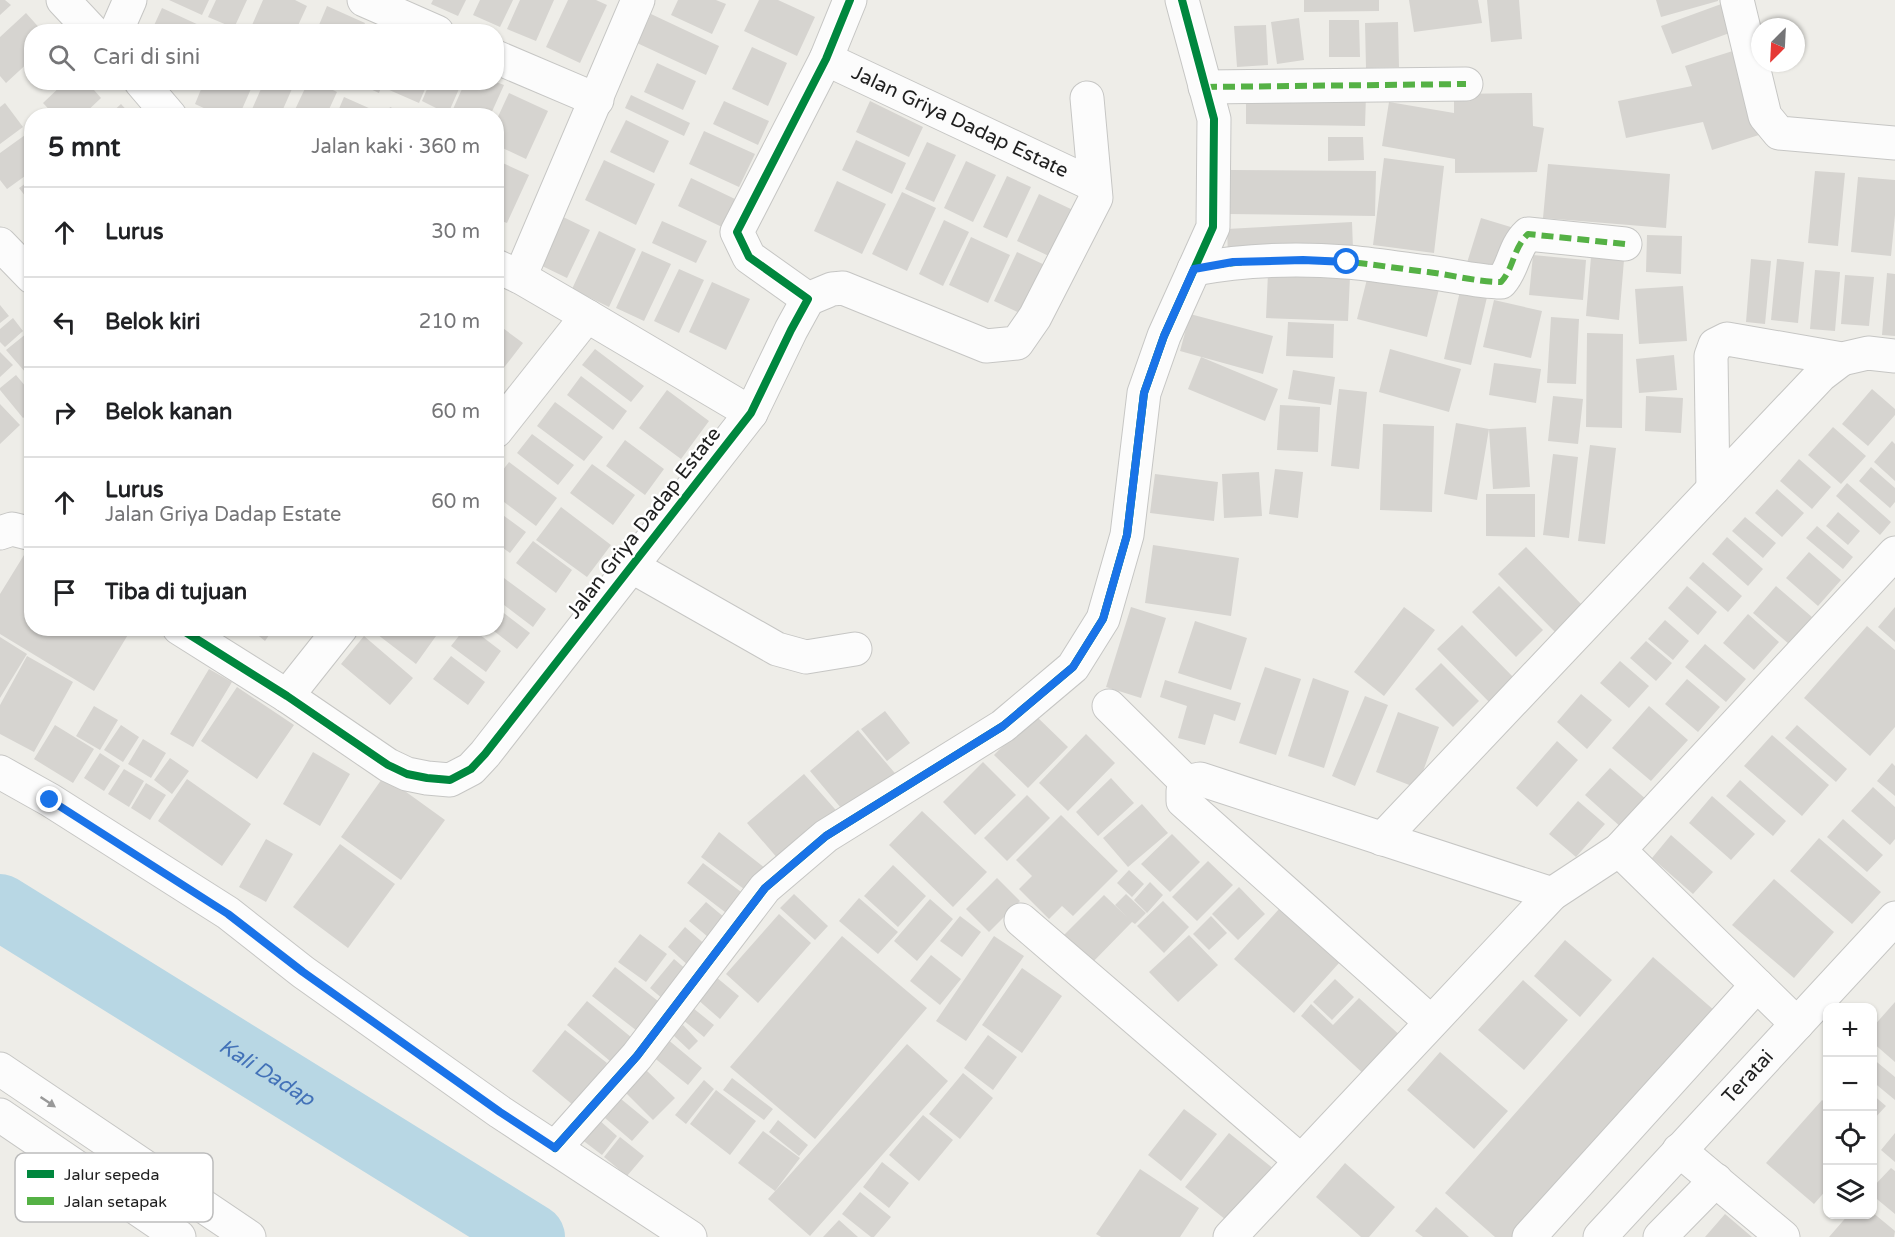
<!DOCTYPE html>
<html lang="id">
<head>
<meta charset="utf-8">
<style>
  :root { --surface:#fff; --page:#f6f6f6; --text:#202124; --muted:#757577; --line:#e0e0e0 }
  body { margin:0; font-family:"Varela Round",sans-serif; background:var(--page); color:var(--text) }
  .controls { position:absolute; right:18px; bottom:18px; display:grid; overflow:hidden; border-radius:12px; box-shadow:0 2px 4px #0004 }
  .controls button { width:54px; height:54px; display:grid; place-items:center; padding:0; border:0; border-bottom:2px solid var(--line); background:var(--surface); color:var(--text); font:30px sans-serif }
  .compass { position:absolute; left:1751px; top:18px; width:54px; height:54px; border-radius:50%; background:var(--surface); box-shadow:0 2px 4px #0004; rotate:204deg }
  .stop { position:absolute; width:18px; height:18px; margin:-14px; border:4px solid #1a73e8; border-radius:50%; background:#fff }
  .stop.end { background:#1a73e8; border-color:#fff; box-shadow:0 2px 6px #0008 }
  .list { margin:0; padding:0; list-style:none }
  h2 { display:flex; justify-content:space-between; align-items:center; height:78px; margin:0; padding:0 24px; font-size:26px }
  h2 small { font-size:20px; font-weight:400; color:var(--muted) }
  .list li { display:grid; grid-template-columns:39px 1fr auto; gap:18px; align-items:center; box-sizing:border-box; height:90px; padding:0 24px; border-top:2px solid var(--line) }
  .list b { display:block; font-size:22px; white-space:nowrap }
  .list p { margin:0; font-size:20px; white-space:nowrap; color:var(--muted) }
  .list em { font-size:20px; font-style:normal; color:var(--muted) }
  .icon { flex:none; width:33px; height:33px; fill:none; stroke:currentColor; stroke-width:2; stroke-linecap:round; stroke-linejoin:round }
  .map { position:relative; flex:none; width:1895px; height:1237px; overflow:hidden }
  .search { position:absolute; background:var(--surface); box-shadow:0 2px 4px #0004; left:24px; top:24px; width:480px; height:66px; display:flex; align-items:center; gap:15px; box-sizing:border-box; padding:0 21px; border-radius:24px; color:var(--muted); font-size:22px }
  .panel { position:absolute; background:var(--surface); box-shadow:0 2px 4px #0004; left:24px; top:108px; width:480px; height:528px; border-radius:24px }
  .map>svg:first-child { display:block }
</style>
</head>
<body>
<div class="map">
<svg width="1895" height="1237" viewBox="0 0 1895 1237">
  <rect width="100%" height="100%" fill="#eeede8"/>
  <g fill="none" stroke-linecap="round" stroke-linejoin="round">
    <path stroke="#b8d7e4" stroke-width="66" id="s1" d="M0,907L532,1237"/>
  </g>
  <path fill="#d6d4d0" d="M0,0H5L11,5L0,15Z
    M169,0H209L202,15Z
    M216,0H247L234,28L208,17Z
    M263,0H295L307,6L295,32H249Z
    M433,0H466L458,16L431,4Z
    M480,0H513L500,27L473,15Z
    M520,0H554L536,41L507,29Z
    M568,0H596L607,5L580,63L546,47Z
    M678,0H716L726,4L712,34L671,15Z
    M759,0H778L815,17L797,56L744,31Z
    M1304,0H1379V11L1304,12Z
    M1409,0H1478L1482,23L1414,32Z
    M1487,0H1519L1522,39L1491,42Z
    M1656,0H1718V1L1661,17Z
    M1724,3L1735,31L1672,54L1661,26Z
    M327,6L365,23L361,32H316Z
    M162,8L214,32H151Z
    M26,13L43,32H32V59L6,83L0,76V37Z
    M651,14L719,46L706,75L637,43Z
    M1299,18L1304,60L1277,64L1271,22Z
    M1329,20H1359L1360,57H1329Z
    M1398,22L1399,67L1366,68L1365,23Z
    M1266,25L1268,65L1237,67L1234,26Z
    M752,47L787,63L768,106L732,89Z
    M1736,50L1762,134L1712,150L1703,122L1626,138L1618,101L1692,86L1685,66Z
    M657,63L696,81L683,110L644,92Z
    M65,82H87L101,98L82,116H55L43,103Z
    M204,82H254L239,116H221L195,104Z
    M264,82H295L280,116H249Z
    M308,82H317L337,92L326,116H292Z
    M355,82H383L379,93Z
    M390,82H428L419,103L387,89Z
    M430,82H462L448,114L422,101Z
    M465,82H496L504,85L490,116H450Z
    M509,93L548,111L526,159L496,145V121Z
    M1246,93L1366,95L1365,126L1246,124Z
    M1532,93L1533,126L1544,128L1537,172L1455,173V159L1382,146L1389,102L1454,113V94Z
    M631,95L690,123L684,136L625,108Z
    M344,97L371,109L368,116H336Z
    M724,101L769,121L758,145L713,124Z
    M870,101L923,127L909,157L856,132Z
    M5,103L23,127L0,144V107Z
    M121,104L132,116H108Z
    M390,107L410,116H386Z
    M626,120L669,141L654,173L610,152Z
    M32,130V171L7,189L0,180V153Z
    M704,131L755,154L739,187L689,164Z
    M1328,137H1363L1364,160L1328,161Z
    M856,140L906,163L892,194L842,170Z
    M927,142L956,155L934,202L905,189Z
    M1384,158L1444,166L1434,253L1373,245Z
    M496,160L529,175L507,223L496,219Z
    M604,160L655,184L636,225L585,200Z
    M966,161L996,175L973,222L944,208Z
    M1548,164L1670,174L1666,228L1543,218Z
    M1230,170L1376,171L1375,216L1229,214Z
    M1815,171L1845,173L1838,246L1808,243Z
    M1007,176L1031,187L1007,238L983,227Z
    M1858,177L1895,180V215L1891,256L1851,252Z
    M691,178L735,199L722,227L678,206Z
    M32,179V205L19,188Z
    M837,181L886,204L862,254L814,231Z
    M902,192L936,208L907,271L872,254Z
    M1039,194L1073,210L1051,257L1017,241Z
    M559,215L590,230L567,278L536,263Z
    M1481,218L1514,228L1499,276L1466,266Z
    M944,220L969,232L943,286L919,274Z
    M662,221L707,241L696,263L652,243Z
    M1352,222L1353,249L1228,255L1227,229Z
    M599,231L636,249L609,307L572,289Z
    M1647,235L1682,236L1681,274L1646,272Z
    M971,237L1010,255L988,303L949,285Z
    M642,251L671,264L644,321L616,308Z
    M1017,252L1047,266L1024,315L994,301Z
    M1533,255L1586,260L1583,300L1529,295Z
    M1591,257L1624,260L1619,320L1586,316Z
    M1751,259L1771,261L1765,324L1746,322Z
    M1777,259L1804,262L1798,323L1771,320Z
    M679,269L704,280L679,333L654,321Z
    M1815,270L1840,272L1835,331L1810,329Z
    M1369,271L1439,289L1427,337L1357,319Z
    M1268,273L1350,276L1348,321L1266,318Z
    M1887,273L1895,274V336L1882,335Z
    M1845,275L1874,277L1869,326L1841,324Z
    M712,282L750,299L726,350L689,332Z
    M1683,286L1687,341L1639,344L1635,289Z
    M1461,287L1488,293L1471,365L1444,359Z
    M1494,300L1542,311L1531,358L1483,347Z
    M0,305L9,316L0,323Z
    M1190,314L1273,336L1263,374L1180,351Z
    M1551,317L1579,319L1576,384L1547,383Z
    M13,318L23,331L5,347L0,342V329Z
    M1288,322L1334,324L1333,358L1286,356Z
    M496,323L523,343L496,378Z
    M32,329V369L26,373L6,350Z
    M1587,333L1623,334L1622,428L1586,427Z
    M595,349L644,386L631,402L582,365Z
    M1390,349L1461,369L1449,412L1379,392Z
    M0,352L13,365L0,377Z
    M1674,355L1677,390L1639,393L1636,359Z
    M1201,357L1278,389L1265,421L1188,389Z
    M1494,363L1541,369L1536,403L1489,395Z
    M1293,370L1335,377L1331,405L1288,399Z
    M16,375L32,394V411L23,418L0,390V388Z
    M581,376L627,411L613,430L567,395Z
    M1339,389L1367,392L1359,469L1331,466Z
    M1872,389L1895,409V415L1868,446L1842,424Z
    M667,390L709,421L681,459L639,428Z
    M1553,396L1583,399L1578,444L1548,441Z
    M1646,396L1683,398L1681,433L1645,431Z
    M555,402L603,437L584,461L537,426Z
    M0,404L20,425L0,444Z
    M1280,405L1320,407L1318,452L1277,450Z
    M1456,423L1489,429L1477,500L1444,494Z
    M1383,424L1434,426L1432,512L1380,510Z
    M1526,427L1530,487L1493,489L1489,429Z
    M1833,427L1866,456L1841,484L1808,455Z
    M532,434L574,465L558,485L517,453Z
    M625,440L664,469L645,495L606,466Z
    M1892,441L1895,444V481L1874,462Z
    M1590,445L1616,448L1605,544L1578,541Z
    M1553,454L1578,457L1569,538L1543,535Z
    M1799,459L1831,487L1812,509L1780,481Z
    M509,462L557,498L536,526L496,496V479Z
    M592,464L635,495L613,525L570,493Z
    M1871,467L1895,488V502L1890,508L1859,481Z
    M1275,469L1303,472L1298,518L1269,514Z
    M1259,472L1262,516L1224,518L1222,474Z
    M1155,474L1218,482L1214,521L1150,513Z
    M1847,483L1891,522L1880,535L1836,496Z
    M1777,489L1804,513L1782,537L1755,513Z
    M1486,494H1535V537L1486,536Z
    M561,507L611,545L587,577L536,540Z
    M496,510L526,532L510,553L496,543Z
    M1838,512L1860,531L1848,545L1826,526Z
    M1745,517L1776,543L1763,558L1732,531Z
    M1817,526L1853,557L1843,569L1806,538Z
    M1727,537L1763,569L1748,586L1712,554Z
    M533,541L572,570L556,593L516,563Z
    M1153,545L1239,558L1231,616L1145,603Z
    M1526,547L1583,606L1556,633L1498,574Z
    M1809,552L1841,580L1818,606L1786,578Z
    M24,555L32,559V628H132L94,691L0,634V594Z
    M1703,562L1742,596L1728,612L1689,578Z
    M504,578L546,609L533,627L496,599V587Z
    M1499,586L1543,630L1516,657L1472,612Z
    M1687,586L1717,612L1698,635L1668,608Z
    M1776,586L1812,617L1789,644L1753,613Z
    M496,607L530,633L517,649L490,628H496Z
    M1131,607L1166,618L1141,698L1106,687Z
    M1404,607L1435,630L1384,696L1354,672Z
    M1895,607V642L1878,627Z
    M1748,614L1779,642L1754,670L1723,643Z
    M1665,620L1689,641L1673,660L1648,639Z
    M1195,621L1247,638L1231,690L1178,673Z
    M1462,625L1517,681L1492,705L1437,649Z
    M1867,626L1895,650V727L1870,756L1804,698Z
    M249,628H274L265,641Z
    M369,628H426L436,636L416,664Z
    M465,628H471L501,651L486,672L451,646Z
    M364,636L413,678L390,705L341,664Z
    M0,637L27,654L0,698Z
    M1646,641L1672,663L1656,681L1630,658Z
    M1705,644L1746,679L1726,702L1685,667Z
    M27,656L73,682L34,752L0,734V705Z
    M451,656L485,682L468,705L433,679Z
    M1620,661L1649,686L1629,708L1600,683Z
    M1441,663L1479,701L1453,727L1415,689Z
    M1265,667L1301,679L1276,755L1239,743Z
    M209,669L232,682L193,747L170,734Z
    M1313,678L1349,691L1324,768L1288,756Z
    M1687,679L1720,707L1698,732L1665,704Z
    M1165,680L1241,703L1235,721L1214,714L1205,745L1178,738L1187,706L1160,697Z
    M237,687L294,725L257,779L201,741Z
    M1581,694L1612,720L1587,749L1557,722Z
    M1365,696L1388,705L1355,786L1332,776Z
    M94,706L118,720L100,750L76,736Z
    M1649,706L1688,740L1651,781L1612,748Z
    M885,711L910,743L887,761L861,729Z
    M1398,712L1439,727L1417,788L1376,772Z
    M1034,714L1068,747L1028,788L994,755Z
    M55,725L94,749L73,783L34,759Z
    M121,725L139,737L123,762L104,750Z
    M1797,725L1847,769L1836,782L1785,738Z
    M858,730L900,779L851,820L810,771Z
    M1086,734L1115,763L1068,811L1039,783Z
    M1772,735L1829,785L1802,816L1744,766Z
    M143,739L166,753L151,778L128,764Z
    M1557,741L1578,760L1537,807L1516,788Z
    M313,752L350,774L320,826L283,804Z
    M100,753L120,766L104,791L84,778Z
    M170,758L189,771L172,794L154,780Z
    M983,762L1016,795L975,835L943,802Z
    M1892,763L1895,766V796L1877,781Z
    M1610,768L1647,800L1622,828L1585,795Z
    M124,769L144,781L129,807L108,794Z
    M804,774L842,817L785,867L747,823Z
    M384,776L445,820L401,880L341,837Z
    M1111,778L1134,803L1098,836L1076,812Z
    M187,779L251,824L222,866L158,821Z
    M1740,780L1786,821L1773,836L1726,796Z
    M146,783L166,795L150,820L131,808Z
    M1873,787L1895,807V839L1890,845L1851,811Z
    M1027,795L1050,818L1007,861L984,838Z
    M1712,796L1755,834L1731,860L1689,823Z
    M1578,801L1605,824L1576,857L1549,834Z
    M1142,804L1168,833L1128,867L1103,838Z
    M922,811L987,872L953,907L889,845Z
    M1061,815L1118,871L1073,916L1062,906L1049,919L1019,889L1032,876L1016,860Z
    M1843,819L1883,855L1867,872L1827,837Z
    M719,832L770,872L752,895L701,857Z
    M1172,834L1200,862L1170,892L1141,864Z
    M1671,835L1713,872L1693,894L1652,858Z
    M1819,838L1881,892L1852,924L1790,871Z
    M266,839L293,854L266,902L239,887Z
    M340,844L395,884L348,948L293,907Z
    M1208,861L1233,885L1197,921L1172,897Z
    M703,863L749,898L734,919L687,883Z
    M893,865L926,896L898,927L864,896Z
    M1129,870L1144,884L1132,897L1117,883Z
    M997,878L1020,901L989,932L966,909Z
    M1774,879L1834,932L1794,978L1732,925Z
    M1150,882L1163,895L1147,913L1134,900Z
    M1239,887L1265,914L1238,940L1212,914Z
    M794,894L828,926L815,940L780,908Z
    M1126,894L1146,913L1135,924L1132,922L1089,966L1060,939L1104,895L1128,918L1115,905Z
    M859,898L898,932L878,954L839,921Z
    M930,899L953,919L917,961L894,941Z
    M1163,901L1189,927L1164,953L1137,926Z
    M706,902L731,923L714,942L689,921Z
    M1279,909L1339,963L1294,1013L1234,959Z
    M779,914L811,943L758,1003L726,974Z
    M960,916L981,932L962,957L940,941Z
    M1211,916L1227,933L1209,950L1193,934Z
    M685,927L708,947L690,967L668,947Z
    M640,934L667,954L646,982L618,962Z
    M1189,935L1218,965L1178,1002L1149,972Z
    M842,936L927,1008L815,1139L730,1067Z
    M994,936L1024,956L966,1041L936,1021Z
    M1565,940L1612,980L1580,1017L1534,976Z
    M931,955L961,979L940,1005L910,981Z
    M1653,957L1715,1011L1517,1237H1495L1445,1193Z
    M674,959L695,977L671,1006L650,988Z
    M615,967L663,1005L641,1034L592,996Z
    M1022,968L1062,996L1022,1053L982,1025Z
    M716,977L739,996L720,1019L697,999Z
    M1335,979L1354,997L1332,1020L1313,1002Z
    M1523,980L1568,1020L1524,1070L1478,1030Z
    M1359,998L1403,1038L1367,1077L1301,1016L1311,1004L1333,1025Z
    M587,1001L637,1042L616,1066L567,1025Z
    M1895,1002V1062L1872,1042V1028Z
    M693,1008L714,1025L704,1037L683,1020Z
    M683,1025L698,1041L689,1050L673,1035Z
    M565,1030L607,1063L573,1105L532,1071Z
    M988,1035L1017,1057L993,1090L964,1068Z
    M666,1038L702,1068L688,1085L652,1056Z
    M907,1044L948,1081L810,1236L768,1199Z
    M1440,1052L1508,1111L1474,1149L1407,1090Z
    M1872,1058L1895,1077V1100L1872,1081Z
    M646,1070L675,1098L653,1120L624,1091Z
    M963,1073L993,1098L960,1139L929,1114Z
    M732,1078L773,1109L764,1120L723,1090Z
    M704,1080L714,1089L686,1124L675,1115Z
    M716,1090L756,1121L730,1155L690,1124Z
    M1872,1094L1886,1106L1872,1121Z
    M621,1099L649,1122L632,1141L605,1118Z
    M1822,1100L1828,1105V1188L1814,1204L1766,1163Z
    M1184,1109L1217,1134L1181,1181L1148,1155Z
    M923,1115L953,1140L919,1181L889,1155Z
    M598,1119L617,1136L602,1155L581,1139Z
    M778,1120L808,1145L799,1156L769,1132Z
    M763,1131L800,1158L775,1191L738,1163Z
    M1229,1133L1275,1170L1231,1224L1185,1187Z
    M1895,1133V1162L1881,1150Z
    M620,1137L644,1156L627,1176L604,1157Z
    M882,1162L909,1183L889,1208L863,1187Z
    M1345,1163L1395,1207L1369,1237H1361L1316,1197Z
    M1891,1168L1895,1171V1214L1872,1195V1188Z
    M1140,1169L1199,1208L1180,1237H1101L1096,1234Z
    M860,1192L891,1217L874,1237H871L842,1214Z
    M1436,1207L1469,1237H1423L1415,1231Z
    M1872,1212L1895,1231L1894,1237H1829L1849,1214H1872Z
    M1725,1214L1752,1237H1705Z
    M839,1220L858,1237H823Z"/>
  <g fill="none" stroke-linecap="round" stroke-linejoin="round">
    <defs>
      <g id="minor">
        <path d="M63,0L93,32"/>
        <path d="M364,0L437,32"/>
        <path d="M1737,0L1765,116L1779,133L1895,143"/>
        <path d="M116,32L130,0"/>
        <path d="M496,57L597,100"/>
        <path id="s2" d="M826,59L1094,185"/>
        <path d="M141,82L170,116"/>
        <path d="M1205,87L1466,84"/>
        <path d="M0,244L32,277"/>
        <path d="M496,266L520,277L587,316L751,413"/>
        <path d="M1194,269C1244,260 1295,258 1346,262C1373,264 1401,269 1428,272C1452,275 1478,282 1501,282C1514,268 1513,248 1528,234L1625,244"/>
        <path d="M520,277L638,0"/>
        <path d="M808,299L832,289L843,288L986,346L1017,343L1035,317L1096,198L1087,98"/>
        <path d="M496,431L587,316"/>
        <path d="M1713,489L1711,356L1715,345L1727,339L1842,359L1868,353L1895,356"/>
        <path d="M0,533L12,529L32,534"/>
        <path d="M631,566L777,649L806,657L855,649"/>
        <path d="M179,628L287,696L388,765L407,774L427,778L450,780L471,769L485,754L751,413L791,330L808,299L749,257L737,232L826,59L850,0"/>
        <path d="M287,696L341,628"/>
        <path d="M1109,706L1186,782"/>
        <path d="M0,772L50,800L228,913L303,972L500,1112L690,1237"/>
        <path d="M1186,782L1200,779L1552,894"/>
        <path d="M1186,782L1183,791V801L1431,1022"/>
        <path d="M1382,839L1821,375L1842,359"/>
        <path d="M1619,850L1797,1024"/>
        <path d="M1021,920L1301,1161"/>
        <path d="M0,1069L249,1237"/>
        <path d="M0,1115L179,1237"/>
        <path d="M555,1148L637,1056L765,888L826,836L1003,726L1073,667L1103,619L1127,535L1144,393L1164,336L1213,227L1214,119L1182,0"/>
        <path d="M1679,1150L1783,1237"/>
        <path d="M1230,1237L1552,894L1619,850L1895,553"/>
        <path d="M1529,1237L1757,985"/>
        <path id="s3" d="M1600,1237L1895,918"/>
        <path d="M1660,1237L1716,1180"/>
      </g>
    </defs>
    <use href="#minor" stroke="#c6c6c4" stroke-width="35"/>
    <use href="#minor" stroke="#fcfcfc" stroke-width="33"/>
    <path stroke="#55b145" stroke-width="6" stroke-dasharray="12 6" stroke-linecap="butt" d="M1205,87L1466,84
      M1194,269C1244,260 1295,258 1346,262C1373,264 1401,269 1428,272C1452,275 1478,282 1501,282C1514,268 1513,248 1528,234L1625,244"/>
    <defs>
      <path id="cycleway" d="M179,628L287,696L388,765L407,774L427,778L450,780L471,769L485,754L751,413L791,330L808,299L749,257L737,232L826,59L850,0
        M555,1148L637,1056L765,888L826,836L1003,726L1073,667L1103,619L1127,535L1144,393L1164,336L1213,227L1214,119L1182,0"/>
    </defs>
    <use href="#cycleway" stroke="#fff" stroke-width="11"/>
    <use href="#cycleway" stroke="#00873e" stroke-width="8"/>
  </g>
  <defs><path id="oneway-solid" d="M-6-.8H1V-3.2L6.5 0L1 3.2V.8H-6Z" transform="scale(1.5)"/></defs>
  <use fill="#999" href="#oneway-solid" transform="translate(48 1102) rotate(34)"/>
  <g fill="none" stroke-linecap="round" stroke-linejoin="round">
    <path stroke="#1a73e8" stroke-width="8" d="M50,800L228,914L303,972L500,1112L555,1148L637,1056L765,888L826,836L1003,726L1073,667L1103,619L1127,535L1144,393L1164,336L1194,269L1233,262L1303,260L1347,262"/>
  </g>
  <g text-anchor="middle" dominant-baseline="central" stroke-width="5" stroke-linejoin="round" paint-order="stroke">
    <g font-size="20" fill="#1f1f1f" stroke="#fff">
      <text stroke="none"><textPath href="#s2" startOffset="148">Jalan Griya Dadap Estate</textPath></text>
      <text transform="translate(644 523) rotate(-52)">Jalan Griya Dadap Estate</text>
      <text stroke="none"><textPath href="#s3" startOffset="218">Teratai</textPath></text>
    </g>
    <g font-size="21" font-style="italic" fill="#4372b8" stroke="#fff">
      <text stroke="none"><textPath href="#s1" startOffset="314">Kali Dadap</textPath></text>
    </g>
  </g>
  <rect x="15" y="1153" width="198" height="69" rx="9" fill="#fff" stroke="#bcbcbc" stroke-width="1.5"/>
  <rect x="27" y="1170" width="27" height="8" fill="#00873e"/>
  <rect x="27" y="1197" width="27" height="8" fill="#55b145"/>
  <g font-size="16" fill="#1f1f1f">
    <text x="64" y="1180">Jalur sepeda</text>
    <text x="64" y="1207">Jalan setapak</text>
  </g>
</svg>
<div class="controls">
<button>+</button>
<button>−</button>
<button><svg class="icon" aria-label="locate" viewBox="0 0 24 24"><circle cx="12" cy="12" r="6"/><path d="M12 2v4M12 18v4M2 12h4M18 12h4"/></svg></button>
<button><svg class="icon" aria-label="layers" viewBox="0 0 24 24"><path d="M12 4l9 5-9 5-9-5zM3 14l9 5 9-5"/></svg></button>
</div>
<svg class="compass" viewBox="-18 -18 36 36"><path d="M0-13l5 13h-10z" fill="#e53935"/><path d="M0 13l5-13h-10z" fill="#757577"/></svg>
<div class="stop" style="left:1347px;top:262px"></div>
<div class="stop end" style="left:50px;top:800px"></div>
<div class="search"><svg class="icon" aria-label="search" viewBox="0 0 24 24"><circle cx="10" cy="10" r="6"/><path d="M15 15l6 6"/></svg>Cari di sini</div>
<section class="panel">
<h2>5 mnt<small>Jalan kaki · 360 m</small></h2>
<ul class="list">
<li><svg class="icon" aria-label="ahead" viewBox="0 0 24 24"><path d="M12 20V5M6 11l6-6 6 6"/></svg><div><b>Lurus</b></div><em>30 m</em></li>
<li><svg class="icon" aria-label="left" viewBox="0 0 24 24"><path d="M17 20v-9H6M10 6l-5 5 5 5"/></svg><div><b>Belok kiri</b></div><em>210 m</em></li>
<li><svg class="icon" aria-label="right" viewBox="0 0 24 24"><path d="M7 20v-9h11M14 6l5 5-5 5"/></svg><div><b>Belok kanan</b></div><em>60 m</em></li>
<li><svg class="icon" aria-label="ahead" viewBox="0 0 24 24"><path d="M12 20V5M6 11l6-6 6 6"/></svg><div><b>Lurus</b><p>Jalan Griya Dadap Estate</p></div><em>60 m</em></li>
<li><svg class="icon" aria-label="arrive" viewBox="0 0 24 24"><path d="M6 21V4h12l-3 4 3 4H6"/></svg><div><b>Tiba di tujuan</b></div></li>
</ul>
</section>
</div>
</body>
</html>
